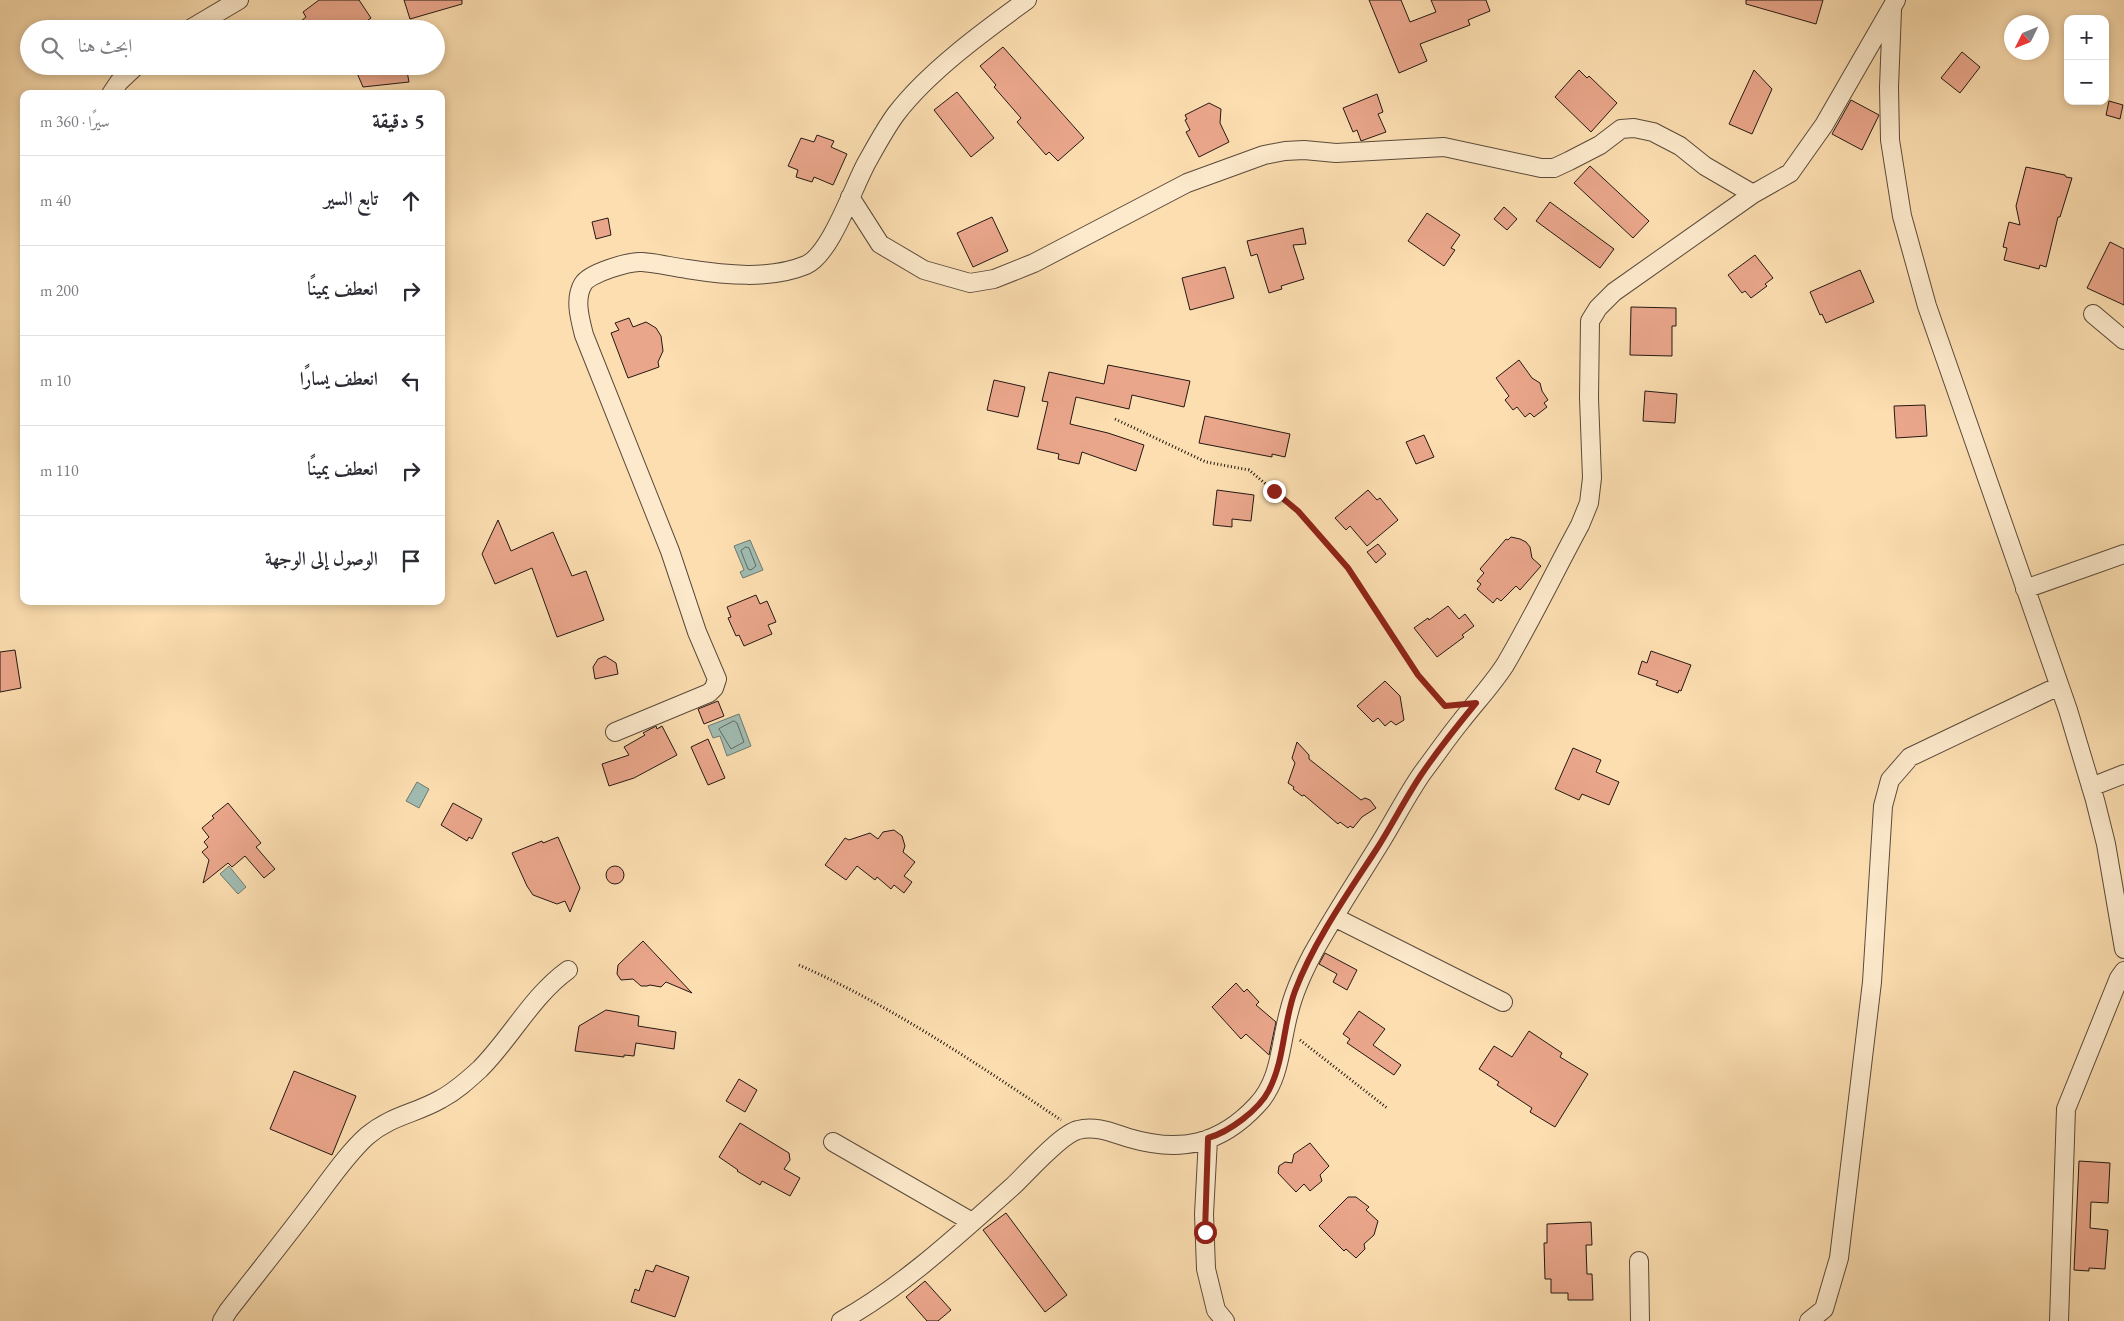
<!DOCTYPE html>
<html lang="ar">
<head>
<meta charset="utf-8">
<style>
  :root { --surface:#fff; --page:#f7f7f7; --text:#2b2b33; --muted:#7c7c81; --line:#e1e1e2 }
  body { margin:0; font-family:"EB Garamond",Amiri,serif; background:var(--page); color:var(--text); direction:rtl }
  .controls { position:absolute; right:15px; top:15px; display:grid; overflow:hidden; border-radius:10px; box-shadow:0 2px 8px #0003 }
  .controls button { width:45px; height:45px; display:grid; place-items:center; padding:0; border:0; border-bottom:1px solid var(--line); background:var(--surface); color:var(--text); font:25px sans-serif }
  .compass { position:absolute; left:2004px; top:15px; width:45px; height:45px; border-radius:50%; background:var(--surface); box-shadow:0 2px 8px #0003; rotate:227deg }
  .stop { position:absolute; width:15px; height:15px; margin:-11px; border:4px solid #8f2418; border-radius:50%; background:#fff }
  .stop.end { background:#8f2418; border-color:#fff; box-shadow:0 1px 5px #0008 }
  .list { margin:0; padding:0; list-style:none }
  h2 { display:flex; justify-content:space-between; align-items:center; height:65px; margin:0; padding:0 20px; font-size:21px }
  h2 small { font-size:16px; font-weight:400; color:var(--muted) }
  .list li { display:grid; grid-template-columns:32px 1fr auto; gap:15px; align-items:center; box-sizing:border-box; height:90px; padding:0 20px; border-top:1px solid var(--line) }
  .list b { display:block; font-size:19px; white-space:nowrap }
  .list em { font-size:16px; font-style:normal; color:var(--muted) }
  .icon { flex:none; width:28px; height:28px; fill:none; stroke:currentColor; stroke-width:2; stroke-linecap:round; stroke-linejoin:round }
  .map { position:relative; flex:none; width:2124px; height:1321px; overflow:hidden; direction:ltr }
  .search { position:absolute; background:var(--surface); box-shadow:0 2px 8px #0003; left:20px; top:20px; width:425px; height:55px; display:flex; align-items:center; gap:12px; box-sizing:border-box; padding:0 18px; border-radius:28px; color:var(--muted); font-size:19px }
  .panel { position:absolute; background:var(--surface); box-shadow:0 2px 8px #0003; left:20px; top:90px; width:425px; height:515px; border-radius:10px; direction:rtl }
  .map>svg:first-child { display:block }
</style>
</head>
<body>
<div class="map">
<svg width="2124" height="1321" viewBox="0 0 2124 1321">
  <rect width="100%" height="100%" fill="#fcdeb0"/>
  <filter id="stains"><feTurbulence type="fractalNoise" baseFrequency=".004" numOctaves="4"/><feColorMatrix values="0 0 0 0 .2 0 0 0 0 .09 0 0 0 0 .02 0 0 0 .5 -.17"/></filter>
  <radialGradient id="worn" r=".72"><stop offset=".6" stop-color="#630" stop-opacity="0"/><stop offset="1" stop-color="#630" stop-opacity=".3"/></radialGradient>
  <path fill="#a0bbb1" stroke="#6e7a72" d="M750,540L763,570L743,578L740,572L744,570L734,546Z
    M739,714L751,746L727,756L720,736L713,738L708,726Z
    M417,782L429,789L419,808L406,801Z
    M229,866L246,887L238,894L220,874Z"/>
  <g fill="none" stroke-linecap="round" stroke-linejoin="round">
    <path stroke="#626a62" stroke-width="1" d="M746,547L749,548L756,566L751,570L748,569L741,551Z
      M734,721L737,723L744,742L731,749L719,729Z"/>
  </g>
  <path fill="#eaa68b" stroke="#241913" d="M319,0H359L371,18L355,29H291L306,17L303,12Z
    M404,0H462V4L410,19Z
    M1369,0H1401L1410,22L1436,12L1431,0H1486L1490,11L1468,20L1470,25L1420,44L1427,61L1399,73Z
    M1746,0H1823L1816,24L1746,4Z
    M1003,47L1084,138L1058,161L1049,152L1046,155L1017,122L1021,118L994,87L996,85L980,66Z
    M1962,52L1980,67L1960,93L1941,78Z
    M354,66H406L409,82L363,87Z
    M1579,70L1587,78L1589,76L1617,103L1591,132L1555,97Z
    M1754,70L1772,89L1752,134L1729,124Z
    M957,92L994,138L971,157L934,110Z
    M1377,94L1383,112L1378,114L1386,132L1361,141L1357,130L1353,132L1343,108Z
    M1851,100L1879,115L1862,150L1832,134Z
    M2109,101L2123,105L2120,119L2106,115Z
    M1209,103L1221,109L1220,123L1229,142L1199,157L1186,132L1190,130L1185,120L1187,119L1185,115Z
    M817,135L834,141L831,147L847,154L833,185L814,177L812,182L796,177L798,170L788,166L801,138L814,142Z
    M1590,166L1649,221L1633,238L1574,183Z
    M2026,167L2065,175L2066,177L2072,178L2060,217H2058L2046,267L2040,265L2039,269L2004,260L2007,248L2003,247L2009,222L2020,225L2016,206Z
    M1550,202L1614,249L1600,268L1536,221Z
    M1504,207L1517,219L1507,230L1494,219Z
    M1427,213L1460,235L1451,248L1455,250L1444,266L1408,241Z
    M992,217L1008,251L973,267L957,233Z
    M608,218L611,235L596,239L592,222Z
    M1303,228L1306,244L1293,245L1304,279L1281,286L1282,289L1269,293L1257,254L1251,256L1247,241Z
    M2110,242L2124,249V305L2087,288Z
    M1755,255L1773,278L1765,284L1767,286L1751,298L1745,291L1742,293L1728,275Z
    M1225,267L1234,298L1190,310L1182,278Z
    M1860,270L1874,302L1826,323L1822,314L1820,315L1810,292Z
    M1631,307L1676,308V326H1672V356L1630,355Z
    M629,318L633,327L646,322L656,328L661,336L663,351L658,362L659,367L628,378L611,333L619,330L615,323Z
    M1519,360L1532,378L1540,383L1542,391L1548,400L1544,403L1547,407L1534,417L1530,413L1525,417L1517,407L1513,410L1505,400L1509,396L1496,378Z
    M1108,365L1190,381L1184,407L1132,395L1129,409L1076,397L1070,424L1108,433L1144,445L1136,471L1082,452L1079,464L1058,459L1059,454L1037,449L1048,402L1042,401L1049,372L1104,384Z
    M994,380L1025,387L1018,417L987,410Z
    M1645,391L1677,394L1675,423L1643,421Z
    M1925,405L1927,436L1896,438L1894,406Z
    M1205,416L1290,434L1285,457L1272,454V457L1199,443Z
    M1424,435L1434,457L1416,464L1406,442Z
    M1217,490L1254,495L1251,521L1232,519V527L1213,525Z
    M1368,490L1377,500L1380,498L1398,520L1367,546L1350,526L1346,530L1335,518Z
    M498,520L511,551L553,532L572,576L586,571L604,620L557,637L532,568L495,584L482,554Z
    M1511,537L1520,539L1526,542L1530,547L1532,558L1541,566L1520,590L1516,586L1501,601L1497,598L1493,603L1477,589L1481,584L1477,581L1484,573L1480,569L1506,539L1508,540Z
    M1378,544L1386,554L1376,563L1367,552Z
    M756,595L760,604L767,601L776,622L768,625L772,634L744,646L739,635L736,636L728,618L731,617L727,607Z
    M1448,606L1459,619L1465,614L1474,626L1462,635L1464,637L1437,657L1414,628L1428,618L1429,620Z
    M15,650L21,688L0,692V652Z
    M1651,651L1691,665L1681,691L1679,690L1678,693L1656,685L1658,681L1638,674L1642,661L1647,663Z
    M605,656L616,663L618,674L595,679L593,667L598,659Z
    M1385,681L1400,696L1404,720L1396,725L1391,721L1385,726L1378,718L1373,722L1357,706Z
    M718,701L724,716L704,724L698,709Z
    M656,726L657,729L662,726L677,755L634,778L609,786L602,764L629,755L624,747L645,735L643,733Z
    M708,739L725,778L708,785L691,747Z
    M1297,742L1309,755V759L1361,800L1365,798L1370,800L1376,808L1362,817L1353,828L1350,826L1348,828L1340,822L1338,824L1304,795L1302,796L1293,789L1294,787L1288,783L1295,763L1292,758Z
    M1573,748L1601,760L1596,772L1619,782L1609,805L1582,794L1579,800L1555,789Z
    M228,803L261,843L256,847L275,869L264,878L245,856L232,867L228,863L203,883L209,860L202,852L208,847L204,842L209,837L202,828L214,818L212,816Z
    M453,803L482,819L472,839L469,837L467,841L441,825Z
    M894,830L902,836L905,846L903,852L915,862L904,876L912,882L904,893L894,885L891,889L877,877L875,880L857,866L846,880L825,865L845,838L849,840L870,833L878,839L883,832Z
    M558,837L580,888L570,912L565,901L557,904L533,895L527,886L512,853L542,841L543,843Z
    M606 875a9 9 0 1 1 18 0a9 9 0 1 1-18 0Z
    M643,941L692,993L666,982L661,987L650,985L647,986H641L633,979L621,980L617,974L618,965Z
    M1325,953L1357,970L1347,990L1333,982L1337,974L1319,964Z
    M1236,983L1244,992L1247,989L1259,1002L1256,1005L1276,1022L1269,1055L1246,1034L1241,1039L1212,1007Z
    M606,1010L639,1016L638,1026L676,1032L674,1049L636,1043L634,1056L624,1055V1057L575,1051L579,1026Z
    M1359,1011L1385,1029L1373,1045L1401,1065L1394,1075L1347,1043L1350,1039L1343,1034Z
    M1529,1031L1562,1053L1560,1057L1588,1074L1555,1127L1530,1112L1532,1108L1497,1085L1499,1082L1479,1069L1494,1046L1512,1057Z
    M294,1071L356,1096L332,1155L270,1129Z
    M739,1079L757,1090L745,1112L726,1101Z
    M740,1123L789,1153L790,1160L784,1169L800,1178L790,1196L762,1181L760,1185L737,1171L738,1170L719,1157Z
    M1310,1143L1329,1166L1320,1175L1322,1181L1310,1191L1304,1184L1296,1192L1278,1173L1279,1166L1285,1162L1292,1163L1294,1154Z
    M2079,1161L2110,1163L2108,1203L2091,1202L2090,1228L2108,1230L2105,1269L2089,1268V1271L2074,1270Z
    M1348,1197H1356L1369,1207L1366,1210L1378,1221L1374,1235L1364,1244L1365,1249L1356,1258L1346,1249L1344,1251L1319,1226Z
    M1006,1213L1067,1295L1045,1312L983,1230Z
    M1591,1222L1592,1245H1586L1587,1274H1592L1593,1300H1568V1293H1551V1279H1545L1544,1243H1547V1224Z
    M656,1265L689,1277L675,1317L631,1302L635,1289L639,1291L646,1270L653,1272Z
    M925,1281L951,1310L938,1321H927L906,1297Z"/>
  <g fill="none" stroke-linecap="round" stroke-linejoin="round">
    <defs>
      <path id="minor" d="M1892,10L1889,87L1890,140L1902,216L1927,306L2068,710L2095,800L2106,844L2124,949
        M190,29L239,0
        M111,94L119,82L136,66
        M850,197L880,244L924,270L970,283L994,279L1034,263L1187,183L1264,155L1285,151L1304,150L1336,153L1444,147L1541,168H1554L1569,161L1600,145L1621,129L1634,128L1653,132L1680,146L1705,166L1753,194
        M2093,314L2124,340
        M2025,589L2124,554
        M615,732L709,693L714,688L717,679L697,632L670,551L584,335C580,319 574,299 583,284C589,273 630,261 642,262C657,263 672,267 687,269C725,275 770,280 806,265C831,254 853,187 867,162C876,146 885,129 896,114C928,72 984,31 1027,0
        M2091,787L2124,774
        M1334,917L1503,1002
        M1208,1139L1204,1214L1206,1269L1216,1310L1225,1321
        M833,1142L972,1222
        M1639,1261L1640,1321
        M222,1321L228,1311C256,1275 284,1240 312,1203C329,1181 346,1155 367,1136C392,1115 415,1114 441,1099C456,1091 468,1080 480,1069C511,1038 532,996 568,970
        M841,1321C905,1285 958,1235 1012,1187C1027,1173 1061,1134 1078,1130C1095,1125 1113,1133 1129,1138C1180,1153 1220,1145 1257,1105C1281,1080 1280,1044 1289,1012C1294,991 1303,972 1313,953C1333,917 1356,882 1377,848C1393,823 1406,796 1423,772C1436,755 1448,737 1462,720C1476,702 1492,685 1505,665C1532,619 1555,571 1580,525L1589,503L1592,478L1589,398L1590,321L1598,308L1614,292L1753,194L1790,173L1824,125L1896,0
        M1809,1321L1824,1309L1839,1258L1872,982L1883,806L1890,780L1910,757L2059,686
        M2059,1321L2066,1109L2119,978L2124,971"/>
    </defs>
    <use href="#minor" stroke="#5a4a3a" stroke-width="20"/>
    <path stroke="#241913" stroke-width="3" stroke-dasharray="1 2.5" stroke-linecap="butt" d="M1115,419L1206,462L1249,470L1298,511L1348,568L1418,675L1445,706L1453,705
      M799,965C892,1006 977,1064 1061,1120
      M1300,1040L1387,1108"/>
    <use href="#minor" stroke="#fdeacc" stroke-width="18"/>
  </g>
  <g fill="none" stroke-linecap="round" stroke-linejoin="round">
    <path stroke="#8f2418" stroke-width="6" d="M1205,1232L1208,1138C1229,1132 1259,1110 1269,1090C1285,1059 1283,1023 1295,991C1313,943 1348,893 1376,850C1392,825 1405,799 1421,775C1438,750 1457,726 1476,703L1445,706L1418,675L1348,568L1298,511L1274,491"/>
  </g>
  <rect width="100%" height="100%" filter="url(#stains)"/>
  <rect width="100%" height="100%" fill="url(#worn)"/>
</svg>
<div class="controls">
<button>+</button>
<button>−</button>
</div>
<svg class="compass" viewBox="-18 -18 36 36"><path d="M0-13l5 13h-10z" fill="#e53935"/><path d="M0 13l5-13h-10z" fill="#7c7c81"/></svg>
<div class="stop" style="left:1205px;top:1232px"></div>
<div class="stop end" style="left:1274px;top:491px"></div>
<div class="search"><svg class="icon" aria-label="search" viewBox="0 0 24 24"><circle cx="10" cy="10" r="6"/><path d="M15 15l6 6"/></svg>ابحث هنا</div>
<section class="panel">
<h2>5 دقيقة<small>سيرًا · 360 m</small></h2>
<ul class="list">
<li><svg class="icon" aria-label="ahead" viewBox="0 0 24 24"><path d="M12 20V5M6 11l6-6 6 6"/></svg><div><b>تابع السير</b></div><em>40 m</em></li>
<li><svg class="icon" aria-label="right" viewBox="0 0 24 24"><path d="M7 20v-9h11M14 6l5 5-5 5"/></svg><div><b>انعطف يمينًا</b></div><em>200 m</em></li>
<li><svg class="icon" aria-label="left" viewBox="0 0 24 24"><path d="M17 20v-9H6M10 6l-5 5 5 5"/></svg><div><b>انعطف يسارًا</b></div><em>10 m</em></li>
<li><svg class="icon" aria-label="right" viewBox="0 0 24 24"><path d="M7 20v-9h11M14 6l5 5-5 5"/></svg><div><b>انعطف يمينًا</b></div><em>110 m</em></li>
<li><svg class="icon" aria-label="arrive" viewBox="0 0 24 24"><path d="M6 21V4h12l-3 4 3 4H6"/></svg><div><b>الوصول إلى الوجهة</b></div></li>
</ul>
</section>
</div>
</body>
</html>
